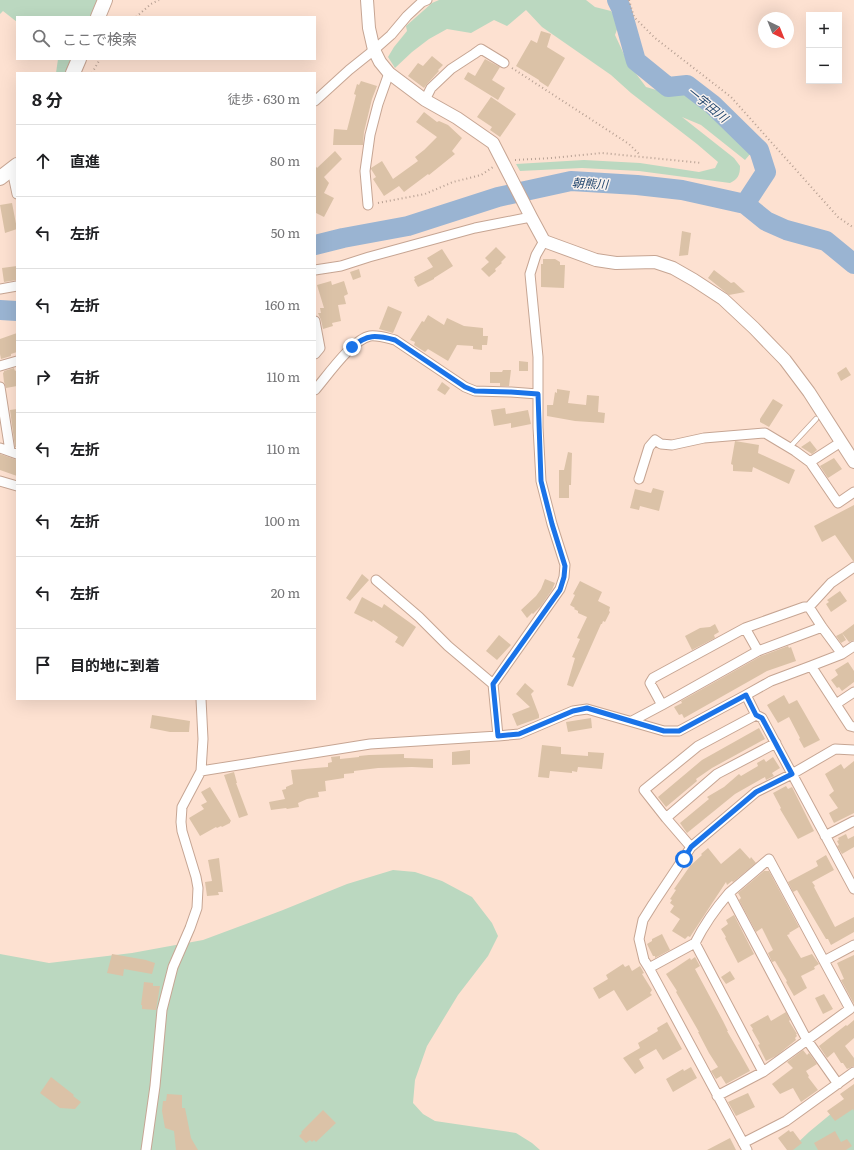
<!DOCTYPE html>
<html lang="ja">
<head>
<meta charset="utf-8">
<style>
  :root { --surface:#fff; --page:#f6f6f6; --text:#202124; --muted:#757577; --line:#e0e0e0 }
  body { margin:0; font-family:Literata,"Noto Sans JP",serif; background:var(--page); color:var(--text) }
  .controls { position:absolute; right:12px; top:12px; display:grid; overflow:hidden; border-radius:0px; box-shadow:0 4px 16px #0002 }
  .controls button { width:36px; height:36px; display:grid; place-items:center; padding:0; border:0; border-bottom:1px solid var(--line); background:var(--surface); color:var(--text); font:20px sans-serif }
  .compass { position:absolute; left:758px; top:12px; width:36px; height:36px; border-radius:50%; background:var(--surface); box-shadow:0 4px 16px #0002; rotate:137deg }
  .stop { position:absolute; width:12px; height:12px; margin:-9px; border:3px solid #1a73e8; border-radius:50%; background:#fff }
  .stop.end { background:#1a73e8; border-color:#fff; box-shadow:0 1px 4px #0008 }
  .list { margin:0; padding:0; list-style:none }
  h2 { display:flex; justify-content:space-between; align-items:center; height:52px; margin:0; padding:0 16px; font-size:17px }
  h2 small { font-size:13px; font-weight:400; color:var(--muted) }
  .list li { display:grid; grid-template-columns:26px 1fr auto; gap:12px; align-items:center; box-sizing:border-box; height:72px; padding:0 16px; border-top:1px solid var(--line) }
  .list b { display:block; font-size:15px; white-space:nowrap }
  .list em { font-size:13px; font-style:normal; color:var(--muted) }
  .icon { flex:none; width:22px; height:22px; fill:none; stroke:currentColor; stroke-width:2; stroke-linecap:round; stroke-linejoin:round }
  .map { position:relative; flex:none; width:854px; height:1150px; overflow:hidden }
  .search { position:absolute; background:var(--surface); box-shadow:0 4px 16px #0002; left:16px; top:16px; width:300px; height:44px; display:flex; align-items:center; gap:10px; box-sizing:border-box; padding:0 14px; border-radius:0px; color:var(--muted); font-size:15px }
  .panel { position:absolute; background:var(--surface); box-shadow:0 4px 16px #0002; left:16px; top:72px; width:300px; height:628px; border-radius:0px }
  .map>svg:first-child { display:block }
</style>
</head>
<body>
<div class="map">
<svg width="854" height="1150" viewBox="0 0 854 1150">
  <rect width="100%" height="100%" fill="#fde1d1"/>
  <path fill="#bbd8c0" d="M0,0H100L93,17H17V22L3,11L0,14Z
    M439,0H586L595,7L611,11L619,24L615,35L628,63L646,87L677,96L684,89L701,100L712,114L751,153L745,160L701,125L682,117L734,158L740,166C740,175 738,179 730,183L639,171L582,168L520,171L516,164L584,160L640,163L699,172L715,168L718,162L697,144L631,93L611,75L542,27L526,10L507,26L494,20L471,33L447,29L429,39L412,52L395,68L388,57L394,47L407,31L406,26L432,3Z
    M58,59H74L68,73H56Z
    M393,870L415,872L442,881L472,897L492,923L498,936L488,956L458,995L427,1046L415,1080L413,1103L423,1114L435,1121L516,1133L532,1143L540,1150H0V954L49,963L132,953L203,940L283,910L347,884Z
    M848,1108L854,1109V1150H790L809,1132L832,1113Z"/>
  <g fill="none" stroke-linecap="round" stroke-linejoin="round">
    <path stroke="#9ab4d2" stroke-width="20" d="M617,0L621,8L636,61L668,87L687,85L713,105L759,150L766,172L745,204
      M315,245L343,238L408,226L498,197L571,181L637,185L682,190L745,204L766,221L786,230L826,241L854,264
      M0,310L17,311"/>
  </g>
  <path fill="#dbc2a7" d="M541,31L551,34L547,47L565,58L548,87L539,81V80L516,66L531,40L537,43Z
    M432,56L443,65L438,70L439,71L427,84L424,88L408,76L418,63L423,66Z
    M485,59L500,67L492,80L505,88L498,100L464,79L468,72L475,76Z
    M361,81L377,86L372,99L364,132L363,145H333L334,129L347,130L356,95L354,94L357,84L359,85Z
    M491,97L516,114L500,137L490,130L492,127L477,117Z
    M424,112L437,122L439,121L448,125L462,138L452,151L455,154L429,175L428,174L404,192L399,186L384,196L373,179L376,177L371,169V168L382,161L393,179L418,161L415,157L424,150L437,137L416,122Z
    M335,151L342,159L324,177L329,183L324,193L334,198L324,217L316,213L315,210V165L317,168Z
    M12,203L17,229L5,233L0,205Z
    M682,231L691,233L688,255L679,256Z
    M496,247L506,257L501,262L502,263L495,269L496,271L489,277L481,269L489,262L485,258Z
    M442,249L453,266L434,278V279L418,287L414,280L415,279L414,277L433,267L427,258Z
    M543,259H555L560,262V265H565L564,288L541,287V264H543Z
    M17,266V280L4,282L2,268Z
    M359,269L361,277L353,280L350,272Z
    M714,270L731,283L734,282L745,292L729,295L708,278Z
    M331,281L332,285L344,281L348,294L344,296L346,304L338,305L341,321L332,323L333,326L323,329L321,320L318,313H321L320,308H324L317,285Z
    M388,306L402,312L393,333L379,329Z
    M428,315L444,325L447,318L464,326L483,328V336H488L487,345H482V350L473,349V346L457,345L448,361L428,349L425,352L414,345L415,342L410,340L422,321L424,322Z
    M17,333V352L11,354V356L1,359L0,354V339Z
    M519,361L528,362V371H519Z
    M846,367L851,375L841,381L837,373Z
    M14,368L15,371L17,370V386L6,388L4,382L3,373L4,372V371Z
    M503,370H511L509,386H500V383H490V372H502Z
    M442,382L450,388L445,395L437,390Z
    M557,389L570,391L568,403L586,405L587,395L599,396L598,412L605,413L604,423L575,421L547,416V405H553L555,392L557,393Z
    M773,399L783,405L769,427L760,422V419Z
    M505,408L506,414L528,410L531,424L511,428V423L494,426L491,410Z
    M17,409V448L15,447L10,410Z
    M735,441L759,445L758,453L795,470L789,484L753,467L752,472L733,471V465L731,464Z
    M810,441L817,450L812,454L801,447Z
    M568,452L572,453L571,485H569V498H559V470H564Z
    M0,454L17,460V476L0,470Z
    M834,458L842,469L828,478L820,466Z
    M653,488L664,491L659,511L640,506L639,510L630,508L635,489L651,493Z
    M854,505V561H853L835,535L822,542L814,526Z
    M362,574L369,580L350,601L346,598Z
    M545,579L555,583L552,590L541,606L533,614L532,613L527,618L521,610L536,596L541,589Z
    M580,581L602,592L598,601L610,607L609,611L610,612L605,622L603,621L602,624H601L573,687L567,685L575,658L572,657L580,639L577,638L587,617L578,613V611L574,609L575,608L570,605L575,595L573,594Z
    M840,591L847,601L831,612L826,604L829,602L827,600Z
    M362,597L382,608L384,604L416,627L403,647L395,642L398,637L373,620L372,622L354,613Z
    M715,624L719,632L714,635L715,638L692,650L685,636L700,628L710,627Z
    M854,624V640L849,642L842,633Z
    M842,633L846,640L841,643L836,636Z
    M499,635L511,645L497,660L486,651Z
    M788,646L789,648L791,647L796,661L767,671L684,718L682,714L679,715L674,707L682,703L681,701L761,656Z
    M848,662L854,671V682L842,691L839,687L837,688L831,680L838,675L835,670Z
    M525,683L534,691L531,694L539,715V718L517,726L512,714L530,707L516,694Z
    M784,695L789,704L797,700L820,740L804,748L799,739L800,738L789,717L778,723L767,705Z
    M152,715L190,721L189,732H170L150,728Z
    M591,718L592,728L568,732L566,722Z
    M759,728L765,739L712,768L696,779L697,781L666,807L658,797L702,760Z
    M542,745L561,747V754L588,756V752L604,753L602,769L578,767L577,772L572,771V773L550,771L549,778L538,777Z
    M470,750V764L452,765V752Z
    M404,754V758L433,759V768L412,767L378,768L354,771V773L344,774V778L325,781L326,791L318,792L319,797L307,799L298,803L299,807L287,809L286,808L271,810L269,802L285,799L282,790L286,789V787L293,784L291,770L328,767V763L332,762L331,757L340,756V759L359,757V756L369,755Z
    M773,757L780,768L772,773L774,776L766,780L765,777L735,794L687,833L680,823L709,799L707,797L724,787L739,774L741,776L758,766L757,763L764,759L766,762Z
    M854,761V813L834,823L829,813L838,808L829,795L834,791L825,774L841,764L844,769Z
    M234,772L237,783H236L248,815L239,818L224,775Z
    M786,786L788,789L792,787L814,831L798,839L780,809L781,808L773,793Z
    M210,787L231,821L230,822V823L222,827L221,826L217,828L216,827L200,836L189,818L204,809L201,805L207,802L201,792Z
    M846,834L848,839L854,836V847L842,854L837,846L839,845L837,841L839,840L838,838Z
    M708,848L721,864L740,848L750,859L751,857L756,863L733,882L732,881L727,885L726,882L690,937L688,936L685,939L672,931L680,919L670,912L674,906L670,903L672,900L670,899L676,890L674,889L690,866L702,855L701,854Z
    M826,855L834,870L812,882L815,886L814,887L835,927L854,917V932L831,945L828,939H826L797,890L793,892L788,882L818,866L816,861Z
    M219,858L223,892H218L219,895L207,896L205,882L212,881L208,860Z
    M764,871H769L799,927L789,933L790,934L787,935L801,958L812,954L819,964L814,967L815,969L801,976L807,988L794,996L786,982L787,981L775,961L772,962L768,953L773,950L762,928L756,932L739,900L741,898L738,893Z
    M734,915L754,954L738,963L725,938L726,937L721,929L728,924L726,920Z
    M662,934L670,950L655,958V956H653L647,944L652,941V939Z
    M112,954L146,960L155,963L152,974L124,969L123,976L107,973Z
    M854,955V1004L841,980L844,979L837,963Z
    M695,957L700,966L695,969L723,1021L728,1031H727L741,1055L750,1071L726,1084L721,1076L716,1079L711,1071L718,1067L709,1053L698,1032H699L676,992L677,991L666,974L690,958L691,960Z
    M623,964L625,967L629,965L632,971L640,966L644,973L642,974L652,990L650,993L652,995L627,1011L614,990L599,999L593,988L608,979L606,975Z
    M730,971L735,979L726,984L721,977Z
    M144,982L153,983V986H160L156,1010L142,1009V1005H141Z
    M824,994L833,1009L823,1014L815,998Z
    M786,1012L790,1020L789,1021L797,1034H796L797,1036L795,1038L796,1040L776,1056L766,1061L758,1045L760,1044L752,1030L753,1029L750,1025L768,1015L771,1021Z
    M854,1020V1038L845,1046L854,1058V1066L847,1069L843,1063H841L834,1052L827,1058L819,1046L846,1025L847,1026Z
    M667,1022L682,1049L663,1060L656,1049L639,1059L644,1068L635,1074L623,1058L640,1048L638,1043L658,1031L657,1028Z
    M803,1050L807,1055L809,1053L817,1064L806,1071L809,1076L808,1077L818,1090L801,1102L793,1088L780,1094L772,1084L793,1068L787,1062Z
    M691,1067L697,1078L673,1092L666,1079L683,1069L684,1071Z
    M51,1077L74,1095L73,1096L81,1102L75,1109L60,1108L40,1093Z
    M854,1084V1111L853,1109L835,1121L827,1111L844,1099L840,1094Z
    M748,1093L755,1107L736,1116L728,1102Z
    M167,1094L182,1095V1108H185L191,1138L198,1150H176L174,1131L165,1128L162,1111L163,1101H166Z
    M323,1110L336,1123L316,1142L314,1140L312,1142L310,1140L306,1143L299,1136L302,1133L301,1132Z
    M789,1130L790,1132L793,1131L802,1143L793,1150H787L778,1138Z
    M835,1131L841,1142L847,1139L852,1146L846,1150H818L814,1143Z
    M730,1138L736,1150H707Z"/>
  <g fill="none" stroke-linecap="round" stroke-linejoin="round">
    <defs>
      <path id="lane" d="M789,448L816,419"/>
      <path id="street" d="M425,100L431,88L451,69L474,54L481,49L504,63
        M315,101L349,70L374,50L391,35L407,16L422,2L427,0
        M12,170L17,194
        M368,205L365,171L370,135L378,104L389,73
        M315,270L341,266L369,257L475,228L531,217
        M0,289L17,286
        M315,321L320,348L315,354
        M0,366L17,361
        M0,387L10,451
        M315,390C327,376 353,339 370,336C378,335 387,338 395,340L465,387L475,391L511,392L538,394
        M841,442L810,462L838,503L854,492
        M0,448L17,454
        M639,479L649,447L655,440L661,444L672,445L704,438L765,433L795,451L810,462
        M0,481L17,486
        M376,580L419,617L448,646L493,684
        M809,607L822,627L842,654
        M745,628L758,651L822,627
        M854,646L842,654L811,666L850,726L854,727
        M811,666L771,681L746,695L756,715L762,718L854,889
        M836,704L854,692
        M662,705L758,651
        M632,721L662,705L650,683L653,678L745,628L804,607H809L831,583L854,567
        M498,736L493,684L560,589L564,577L565,565L552,524L541,481L538,427V357L530,274L536,255L544,241
        M201,771L370,744L498,736L519,734L573,711L587,709L664,731H679L746,695
        M666,818L644,790L698,746L756,715
        M825,836L854,821
        M691,847L666,818L717,774L776,743
        M695,943C704,925 716,908 729,893
        M649,968L695,943L763,1072
        M838,1084L807,1040L729,893L769,859L824,961L854,945
        M717,1096L763,1072L850,1009L824,961
        M743,1143L786,1121L854,1072
        M146,1150L155,1086L162,1010L173,967L190,928L197,908L198,888L196,877L182,831L181,822L182,807L201,771L203,739L201,699
        M747,1150L649,968L644,960L639,939L643,920L653,904L691,847L756,792L792,774L835,749L854,750"/>
      <path id="secondary" d="M367,0L369,28L374,50L380,62L389,73L425,100L457,118L493,143L531,217L544,241L596,260L616,263L655,262L673,268L694,280L723,299L754,328L785,360L809,392L854,462"/>
      <path id="primary" d="M98,17L105,0
        M73,73L79,59
        M0,178L17,165"/>
    </defs>
    <use href="#lane" stroke="#c6a593" stroke-width="6"/>
    <use href="#street" stroke="#c6a593" stroke-width="11"/>
    <use href="#secondary" stroke="#c6a593" stroke-width="14"/>
    <use href="#primary" stroke="#c6a593" stroke-width="16"/>
    <path stroke="#b7a093" stroke-width="2" stroke-dasharray="1 3" stroke-linecap="butt" d="M629,0L634,17L655,38L731,97L838,217L854,228
      M136,17L151,4L159,0
      M512,68L629,144L640,155
      M92,73L100,59
      M515,160L552,158L602,153L702,163
      M378,203L425,194L453,182L481,175L493,167"/>
    <use href="#lane" stroke="#fff" stroke-width="4.5"/>
    <use href="#street" stroke="#fff" stroke-width="9"/>
    <use href="#secondary" stroke="#fff" stroke-width="12"/>
    <use href="#primary" stroke="#fff" stroke-width="14"/>
  </g>
  <g fill="none" stroke-linecap="round" stroke-linejoin="round">
    <path stroke="#1a73e8" stroke-width="5" d="M352,347C367,334 376,335 395,340L465,387L475,391L511,392L538,394L541,481L552,524L565,566L564,577L560,590L493,684L498,736L519,734L573,711L587,708L664,731H679L746,695L756,715L762,718L792,774L756,792L691,847L684,859"/>
  </g>
  <g text-anchor="middle" dominant-baseline="central" stroke-width="3" stroke-linejoin="round" paint-order="stroke">
    <g font-size="12" font-style="italic" fill="#22476f" stroke="#faf3ef">
      <text transform="translate(708 104) rotate(39)">一宇田川</text>
      <text transform="translate(590 183) rotate(3)">朝熊川</text>
    </g>
  </g>
</svg>
<div class="controls">
<button>+</button>
<button>−</button>
</div>
<svg class="compass" viewBox="-18 -18 36 36"><path d="M0-13l5 13h-10z" fill="#e53935"/><path d="M0 13l5-13h-10z" fill="#757577"/></svg>
<div class="stop" style="left:684px;top:859px"></div>
<div class="stop end" style="left:352px;top:347px"></div>
<div class="search"><svg class="icon" aria-label="search" viewBox="0 0 24 24"><circle cx="10" cy="10" r="6"/><path d="M15 15l6 6"/></svg>ここで検索</div>
<section class="panel">
<h2>8 分<small>徒歩 · 630 m</small></h2>
<ul class="list">
<li><svg class="icon" aria-label="ahead" viewBox="0 0 24 24"><path d="M12 20V5M6 11l6-6 6 6"/></svg><div><b>直進</b></div><em>80 m</em></li>
<li><svg class="icon" aria-label="left" viewBox="0 0 24 24"><path d="M17 20v-9H6M10 6l-5 5 5 5"/></svg><div><b>左折</b></div><em>50 m</em></li>
<li><svg class="icon" aria-label="left" viewBox="0 0 24 24"><path d="M17 20v-9H6M10 6l-5 5 5 5"/></svg><div><b>左折</b></div><em>160 m</em></li>
<li><svg class="icon" aria-label="right" viewBox="0 0 24 24"><path d="M7 20v-9h11M14 6l5 5-5 5"/></svg><div><b>右折</b></div><em>110 m</em></li>
<li><svg class="icon" aria-label="left" viewBox="0 0 24 24"><path d="M17 20v-9H6M10 6l-5 5 5 5"/></svg><div><b>左折</b></div><em>110 m</em></li>
<li><svg class="icon" aria-label="left" viewBox="0 0 24 24"><path d="M17 20v-9H6M10 6l-5 5 5 5"/></svg><div><b>左折</b></div><em>100 m</em></li>
<li><svg class="icon" aria-label="left" viewBox="0 0 24 24"><path d="M17 20v-9H6M10 6l-5 5 5 5"/></svg><div><b>左折</b></div><em>20 m</em></li>
<li><svg class="icon" aria-label="arrive" viewBox="0 0 24 24"><path d="M6 21V4h12l-3 4 3 4H6"/></svg><div><b>目的地に到着</b></div></li>
</ul>
</section>
</div>
</body>
</html>
